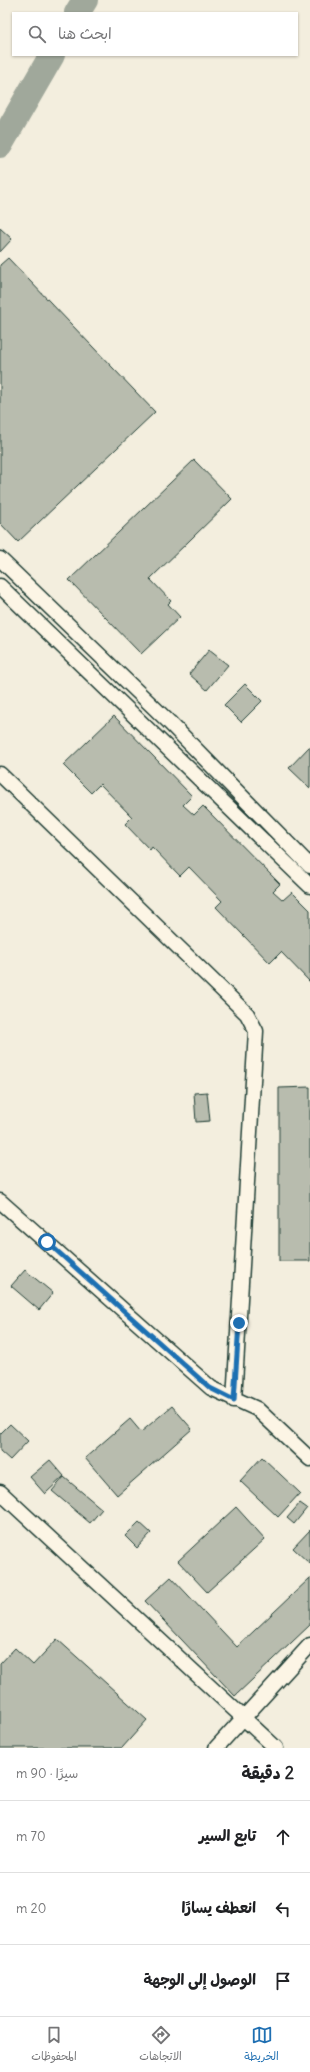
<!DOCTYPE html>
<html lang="ar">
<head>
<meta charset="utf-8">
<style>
  :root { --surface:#fff; --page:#f2f2f2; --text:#202124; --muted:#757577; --line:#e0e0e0; --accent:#1f6fb2 }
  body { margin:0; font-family:Delius,"Playpen Sans Arabic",sans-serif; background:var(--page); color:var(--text); direction:rtl }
  .stop { position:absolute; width:12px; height:12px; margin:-9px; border:3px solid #1f6fb2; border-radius:50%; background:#fff }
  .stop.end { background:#1f6fb2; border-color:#fff; box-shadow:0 1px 4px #0008 }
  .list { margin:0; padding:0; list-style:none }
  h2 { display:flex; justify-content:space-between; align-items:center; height:52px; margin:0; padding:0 16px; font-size:17px }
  h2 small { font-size:13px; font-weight:400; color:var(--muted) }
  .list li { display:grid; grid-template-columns:26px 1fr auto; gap:12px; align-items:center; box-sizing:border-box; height:72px; padding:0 16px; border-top:1px solid var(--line) }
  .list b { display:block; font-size:15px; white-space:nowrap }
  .list em { font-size:13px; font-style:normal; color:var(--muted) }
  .icon { flex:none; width:22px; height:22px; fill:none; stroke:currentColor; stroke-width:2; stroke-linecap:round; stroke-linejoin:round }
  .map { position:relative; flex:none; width:310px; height:1748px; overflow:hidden; direction:ltr }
  .search { position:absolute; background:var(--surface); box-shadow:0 1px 3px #0004; left:12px; right:12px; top:12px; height:44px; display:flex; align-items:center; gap:10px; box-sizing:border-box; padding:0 14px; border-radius:0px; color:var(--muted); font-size:15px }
  .sheet { height:268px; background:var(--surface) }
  nav { display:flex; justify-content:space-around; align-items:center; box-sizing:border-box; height:56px; border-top:1px solid var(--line); background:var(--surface); font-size:11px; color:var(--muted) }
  nav a { display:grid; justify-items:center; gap:2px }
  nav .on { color:var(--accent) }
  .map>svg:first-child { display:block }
</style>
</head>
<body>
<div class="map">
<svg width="310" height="1748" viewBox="0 0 310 1748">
  <rect width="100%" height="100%" fill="#f3eede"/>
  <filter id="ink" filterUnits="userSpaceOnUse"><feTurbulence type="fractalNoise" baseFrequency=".025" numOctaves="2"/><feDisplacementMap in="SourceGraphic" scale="8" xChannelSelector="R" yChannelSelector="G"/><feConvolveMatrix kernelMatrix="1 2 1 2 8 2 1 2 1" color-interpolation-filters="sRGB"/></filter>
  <g filter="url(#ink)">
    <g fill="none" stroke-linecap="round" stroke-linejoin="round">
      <path stroke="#a0a89b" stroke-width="26" d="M77,13L85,0
        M0,145L52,55"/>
    </g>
    <path fill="#b8bcae" stroke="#1f3d34" d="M0,228L12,239L0,252Z
      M8,258L155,412L18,542L0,523V265Z
      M194,460L232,499L150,579L171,601L168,604L180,617L141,654L69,580Z
      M209,650L228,665L207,690L189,674Z
      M245,684L262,701L241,722L224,705Z
      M114,716L192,796L183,805L194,815L203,806L280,884L273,891L283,900L292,892L310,910V982L281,952L270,963L216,907L222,901L189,867L180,876L152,847L150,850L125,824L132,817L100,784L91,793L63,765Z
      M309,747H310V788L289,768Z
      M310,1087V1261H279V1088Z
      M207,1092L210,1121L196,1122L194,1093Z
      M25,1270L53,1293L39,1310L11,1286Z
      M172,1406L192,1429L117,1495L85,1458L130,1419L141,1432Z
      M10,1424L28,1441L10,1460L0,1451V1434Z
      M262,1457L300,1493L278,1517L240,1481Z
      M50,1460L64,1476L45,1494L30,1477Z
      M64,1477L102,1509L90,1523L52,1491Z
      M300,1503L307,1508L294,1524L287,1518Z
      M236,1507L265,1539L207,1592L178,1561Z
      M139,1522L151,1533L137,1548L125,1536Z
      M310,1530V1564L293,1548Z
      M171,1577L237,1647L310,1578V1625L235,1696L145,1601Z
      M57,1639L147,1720L122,1748H0V1664L15,1648L33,1665Z"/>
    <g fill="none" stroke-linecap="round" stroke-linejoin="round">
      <defs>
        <path id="lane" d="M0,559L169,722L310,866
          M0,586L310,886
          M0,774L247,1014L256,1031L234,1400
          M0,1201L211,1388L257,1409L310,1459
          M0,1492L276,1748
          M216,1748L310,1645"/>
      </defs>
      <use href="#lane" stroke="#1f3d34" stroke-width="17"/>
      <use href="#lane" stroke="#fcf5e5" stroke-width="14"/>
    </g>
  </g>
  <g fill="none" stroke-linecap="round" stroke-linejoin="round" filter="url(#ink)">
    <path stroke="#1f6fb2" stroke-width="5" d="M47,1242L210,1388L234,1400L239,1323"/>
  </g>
</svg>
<div class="stop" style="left:47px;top:1242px"></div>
<div class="stop end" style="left:239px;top:1323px"></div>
<div class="search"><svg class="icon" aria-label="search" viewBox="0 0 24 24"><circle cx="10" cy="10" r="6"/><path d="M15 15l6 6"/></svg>ابحث هنا</div>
</div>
<section class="sheet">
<h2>2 دقيقة<small>سيرًا · 90 m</small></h2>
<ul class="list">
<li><svg class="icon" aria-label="ahead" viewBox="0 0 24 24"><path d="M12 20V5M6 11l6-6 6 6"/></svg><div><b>تابع السير</b></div><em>70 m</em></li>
<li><svg class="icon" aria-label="left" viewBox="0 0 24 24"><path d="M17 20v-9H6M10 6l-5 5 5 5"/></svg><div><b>انعطف يسارًا</b></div><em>20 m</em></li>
<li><svg class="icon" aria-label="arrive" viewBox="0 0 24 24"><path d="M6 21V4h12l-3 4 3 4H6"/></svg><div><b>الوصول إلى الوجهة</b></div></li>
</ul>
</section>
<nav>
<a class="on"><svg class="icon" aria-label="map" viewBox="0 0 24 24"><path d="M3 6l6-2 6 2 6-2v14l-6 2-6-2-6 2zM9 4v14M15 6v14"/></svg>الخريطة</a>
<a><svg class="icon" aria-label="directions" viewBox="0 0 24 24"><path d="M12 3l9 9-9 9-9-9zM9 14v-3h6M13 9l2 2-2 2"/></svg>الاتجاهات</a>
<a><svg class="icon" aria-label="saved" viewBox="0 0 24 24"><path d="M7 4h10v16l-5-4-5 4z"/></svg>المحفوظات</a>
</nav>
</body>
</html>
